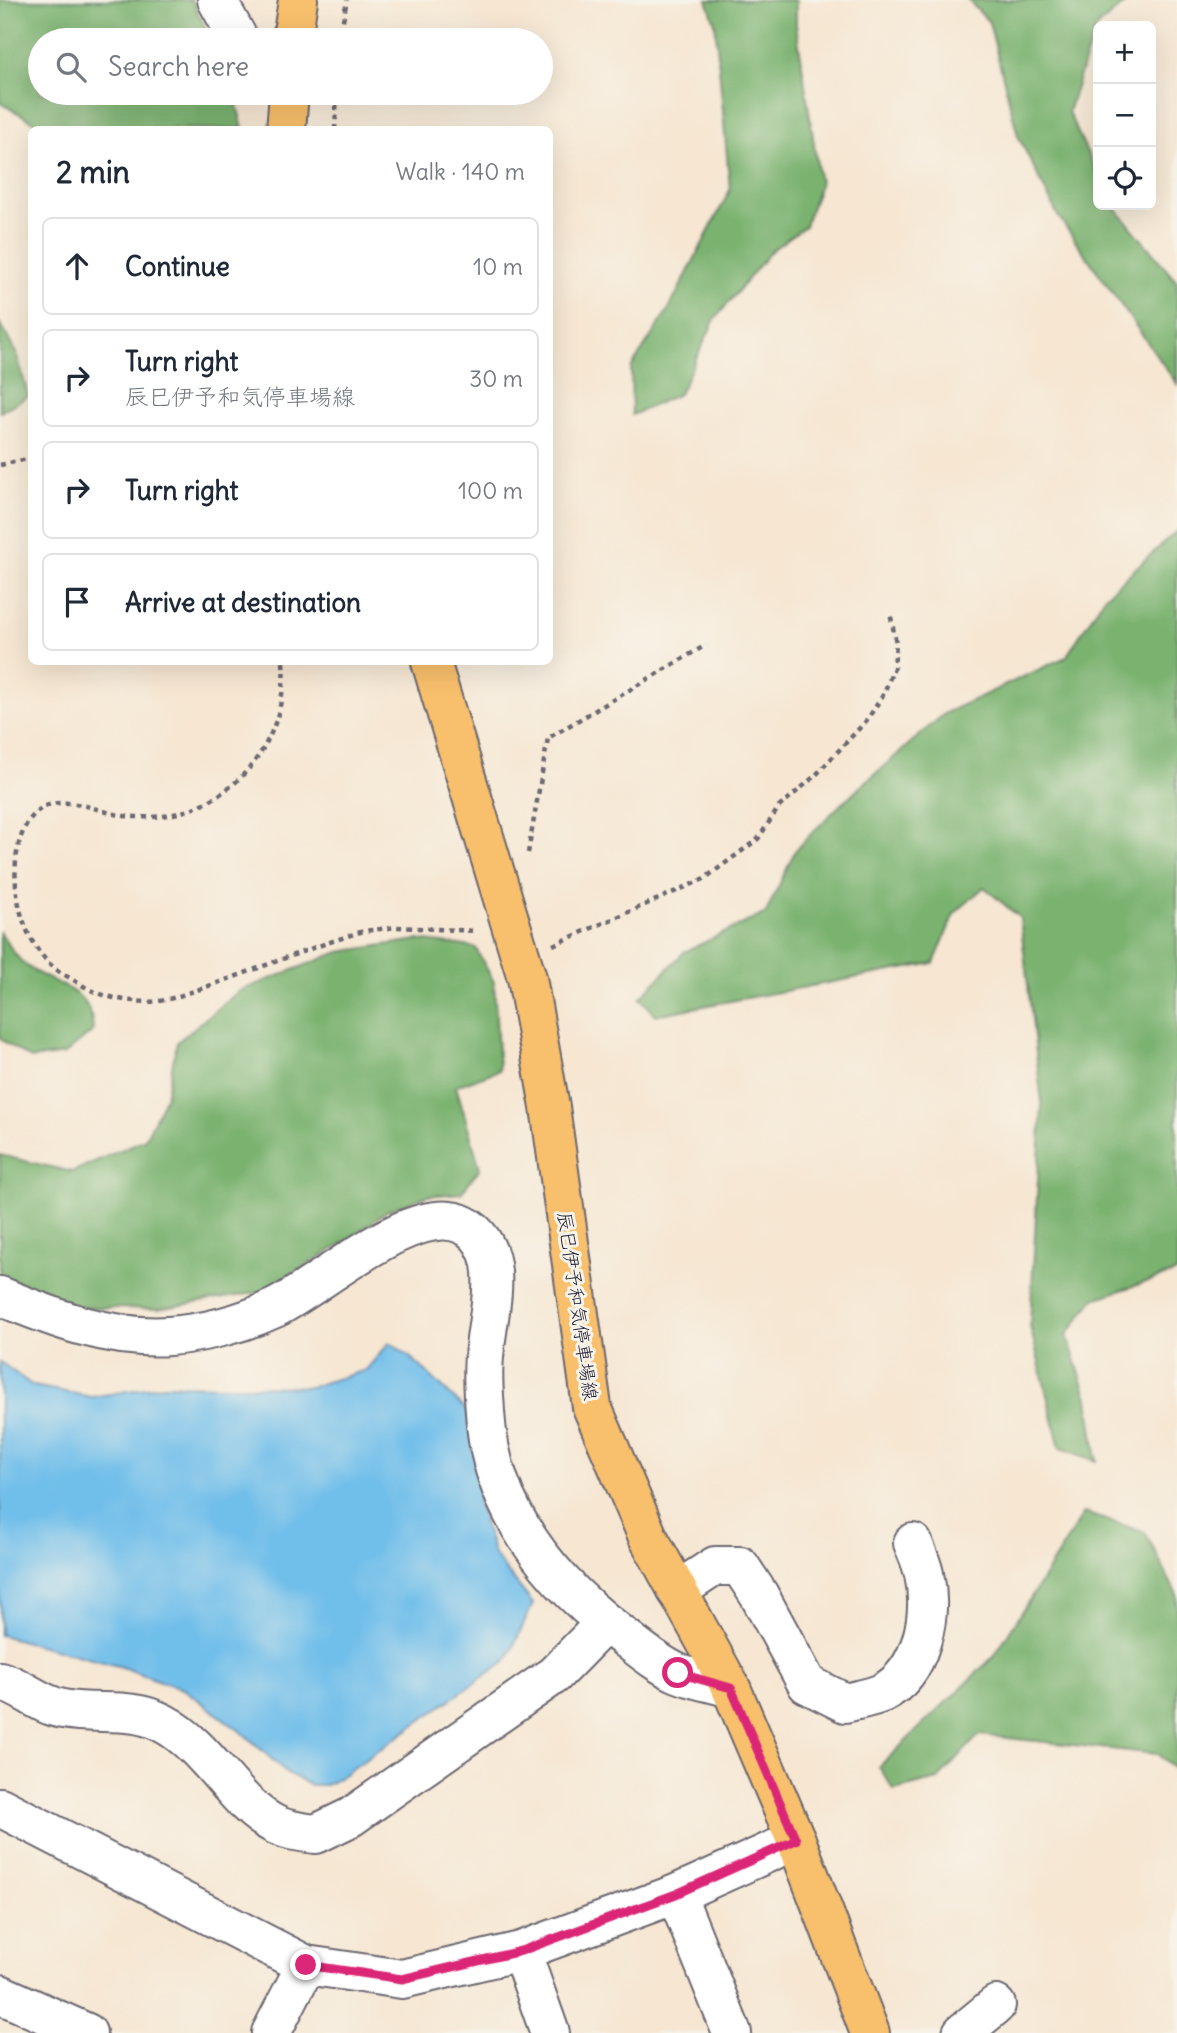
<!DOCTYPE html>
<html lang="en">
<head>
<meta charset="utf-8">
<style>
  :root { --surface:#fff; --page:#f2f2f3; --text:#1f2937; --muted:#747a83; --line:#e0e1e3 }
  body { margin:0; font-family:Delius,"Klee One",sans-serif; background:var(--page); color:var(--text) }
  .controls { position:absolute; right:21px; top:21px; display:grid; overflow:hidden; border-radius:10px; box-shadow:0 7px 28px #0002 }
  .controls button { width:63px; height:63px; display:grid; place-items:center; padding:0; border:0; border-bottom:2px solid var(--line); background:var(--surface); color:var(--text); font:35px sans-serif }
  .stop { position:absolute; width:21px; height:21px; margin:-16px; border:5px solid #db2777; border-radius:50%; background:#fff }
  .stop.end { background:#db2777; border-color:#fff; box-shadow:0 2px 7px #0008 }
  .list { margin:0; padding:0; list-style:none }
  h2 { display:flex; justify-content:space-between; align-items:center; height:91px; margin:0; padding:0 28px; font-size:30px }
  h2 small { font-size:23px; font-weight:400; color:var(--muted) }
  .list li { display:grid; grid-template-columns:46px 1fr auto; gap:21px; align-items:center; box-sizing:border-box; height:98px; margin:0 14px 14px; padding:0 14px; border:2px solid var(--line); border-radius:10px }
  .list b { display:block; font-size:26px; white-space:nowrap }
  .list p { margin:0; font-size:23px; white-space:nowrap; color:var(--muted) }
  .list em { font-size:23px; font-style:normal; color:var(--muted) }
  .icon { flex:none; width:38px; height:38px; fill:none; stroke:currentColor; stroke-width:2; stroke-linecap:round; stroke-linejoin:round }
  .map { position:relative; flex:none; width:1177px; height:2033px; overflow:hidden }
  .search { position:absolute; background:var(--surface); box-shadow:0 7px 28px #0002; left:28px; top:28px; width:525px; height:77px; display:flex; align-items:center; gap:18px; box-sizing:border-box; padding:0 24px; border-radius:38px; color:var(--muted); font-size:26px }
  .panel { position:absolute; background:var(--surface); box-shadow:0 7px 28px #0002; left:28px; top:126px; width:525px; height:539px; border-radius:10px }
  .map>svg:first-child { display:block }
</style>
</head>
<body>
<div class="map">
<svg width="1177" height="2033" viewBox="0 0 1177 2033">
  <rect width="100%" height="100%" fill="#f7f3e8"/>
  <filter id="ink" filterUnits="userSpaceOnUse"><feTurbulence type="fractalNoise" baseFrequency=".0143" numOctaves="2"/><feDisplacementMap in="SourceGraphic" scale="14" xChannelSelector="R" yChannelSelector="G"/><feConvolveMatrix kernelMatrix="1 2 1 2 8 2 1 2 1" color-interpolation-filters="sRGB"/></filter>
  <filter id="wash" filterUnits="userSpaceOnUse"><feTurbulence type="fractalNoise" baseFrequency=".00686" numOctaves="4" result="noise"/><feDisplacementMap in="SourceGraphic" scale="28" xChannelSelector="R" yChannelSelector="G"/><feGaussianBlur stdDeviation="1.57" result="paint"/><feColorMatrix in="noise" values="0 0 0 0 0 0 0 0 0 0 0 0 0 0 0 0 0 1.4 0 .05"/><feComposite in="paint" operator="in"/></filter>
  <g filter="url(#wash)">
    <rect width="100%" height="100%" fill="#f6e6d2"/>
    <path fill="#7ab26f" stroke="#4e6a55" stroke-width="2" d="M0,0H192L211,40H40V93H234L243,129H47L0,103Z
      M707,0H796V25L820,184L805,226L771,251L715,319L679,394L632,415L631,368L670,307L730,190L715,23Z
      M968,0H1129L1098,26L1093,35L1068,112L1098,175V205H1113L1177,282V384L1058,216L1018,136L989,22Z
      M0,324L17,354L28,396L0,412Z
      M1177,531V1272L1094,1299L1067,1335L1088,1398L1097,1461L1060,1448L1030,1326L1042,1104L1020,918L984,887L954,914L934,963L656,1015L640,998L684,952L766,913L796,849L844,801L945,713L1066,657L1106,595Z
      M0,932C7,941 14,955 23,963C51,988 92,983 93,1031L65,1054L31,1059L0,1039Z
      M417,940L475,947L494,982L499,1070L456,1086L480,1168L461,1193L427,1196L387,1211L341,1245L261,1292L159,1309L63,1307L0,1278V1155L72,1172L145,1139L166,1096L177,1042L239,991L339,952Z
      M1084,1513L1145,1532L1177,1595V1770L1157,1754L979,1735L938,1779L894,1790L879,1767L994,1656Z"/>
    <path fill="#70beea" stroke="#497092" stroke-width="2" d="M390,1342L416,1362L467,1411L480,1470L478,1504L494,1555L533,1604L507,1660L339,1778L326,1785H310L287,1773L244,1734L185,1690L122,1667L0,1635V1362L33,1386L92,1397L164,1385L310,1387L366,1370Z"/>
  </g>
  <g filter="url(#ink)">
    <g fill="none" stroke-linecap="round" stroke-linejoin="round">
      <defs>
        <path id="minor" d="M217,0L239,40
          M0,1296C53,1318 110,1340 169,1336C204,1333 243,1323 275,1308C320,1286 415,1200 464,1225C479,1232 488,1248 491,1264C496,1290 486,1330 484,1357C482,1375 484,1394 485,1412C490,1506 547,1578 619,1633C638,1647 657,1664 678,1673C695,1680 714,1683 731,1688
          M677,1591L715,1566H740L759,1595L807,1684L845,1703C856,1700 871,1698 882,1693C922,1673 933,1615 924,1574C922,1564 917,1553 913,1543
          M0,1681C23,1687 39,1705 63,1709C97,1716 131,1706 163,1723C209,1747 234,1804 274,1824C287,1831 301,1832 316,1834L351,1817L554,1675L605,1623
          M0,1807L306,1965L402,1979L521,1951L676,1894L796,1840
          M676,1894L732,2033
          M521,1951L550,2033
          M0,1994L87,2033
          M271,2033L306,1965
          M962,2033L996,2005"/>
        <path id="major" d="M292,40L298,0
          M286,130L289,93
          M431,662L527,978L550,1107L592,1407L648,1537L731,1688L796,1840L870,2033"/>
      </defs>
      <use href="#minor" stroke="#6c6770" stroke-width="42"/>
      <use href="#major" stroke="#6c6770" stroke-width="42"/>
      <path stroke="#6c6770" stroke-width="4.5" stroke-dasharray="5 5" stroke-linecap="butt" d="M339,40L347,0
        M335,130L337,93
        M0,465L32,458
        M283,662C290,751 217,828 125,816C97,812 71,795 43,807C0,834 11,931 51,965C60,973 72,979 82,985C103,999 144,1006 169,999C235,979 298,951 364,931L397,927L476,931
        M528,853L548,738L706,645
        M553,945L704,879L758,839L779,807L815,776L867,720L883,695L894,668L896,643L890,612"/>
      <use href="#minor" stroke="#fff" stroke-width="38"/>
      <use href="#major" stroke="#f8bf6c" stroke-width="38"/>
    </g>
  </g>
  <g fill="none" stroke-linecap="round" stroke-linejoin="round" filter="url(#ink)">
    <path stroke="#db2777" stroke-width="9" d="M306,1965L402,1979L521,1951L676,1894L796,1840L731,1688L678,1673"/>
  </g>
  <g text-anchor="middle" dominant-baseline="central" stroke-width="6" stroke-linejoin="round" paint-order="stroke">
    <g font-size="19" fill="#22223b" stroke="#f7f3e8">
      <text transform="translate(578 1306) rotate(82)">辰巳伊予和気停車場線</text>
    </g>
  </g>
</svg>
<div class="controls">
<button>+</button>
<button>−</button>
<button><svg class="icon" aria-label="locate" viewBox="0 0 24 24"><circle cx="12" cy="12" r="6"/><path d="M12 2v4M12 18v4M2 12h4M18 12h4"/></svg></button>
</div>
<div class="stop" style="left:678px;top:1673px"></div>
<div class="stop end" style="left:306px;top:1965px"></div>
<div class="search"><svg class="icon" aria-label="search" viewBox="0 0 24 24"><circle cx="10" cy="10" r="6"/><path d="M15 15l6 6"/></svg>Search here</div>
<section class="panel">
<h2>2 min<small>Walk · 140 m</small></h2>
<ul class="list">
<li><svg class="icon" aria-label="ahead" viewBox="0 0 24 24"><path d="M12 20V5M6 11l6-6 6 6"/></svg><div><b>Continue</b></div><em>10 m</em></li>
<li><svg class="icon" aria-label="right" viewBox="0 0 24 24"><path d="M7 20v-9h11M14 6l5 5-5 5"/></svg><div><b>Turn right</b><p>辰巳伊予和気停車場線</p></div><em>30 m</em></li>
<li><svg class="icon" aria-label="right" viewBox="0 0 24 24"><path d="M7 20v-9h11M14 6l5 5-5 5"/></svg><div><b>Turn right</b></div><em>100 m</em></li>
<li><svg class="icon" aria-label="arrive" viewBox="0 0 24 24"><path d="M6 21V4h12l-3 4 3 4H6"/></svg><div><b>Arrive at destination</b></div></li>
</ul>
</section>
</div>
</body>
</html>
